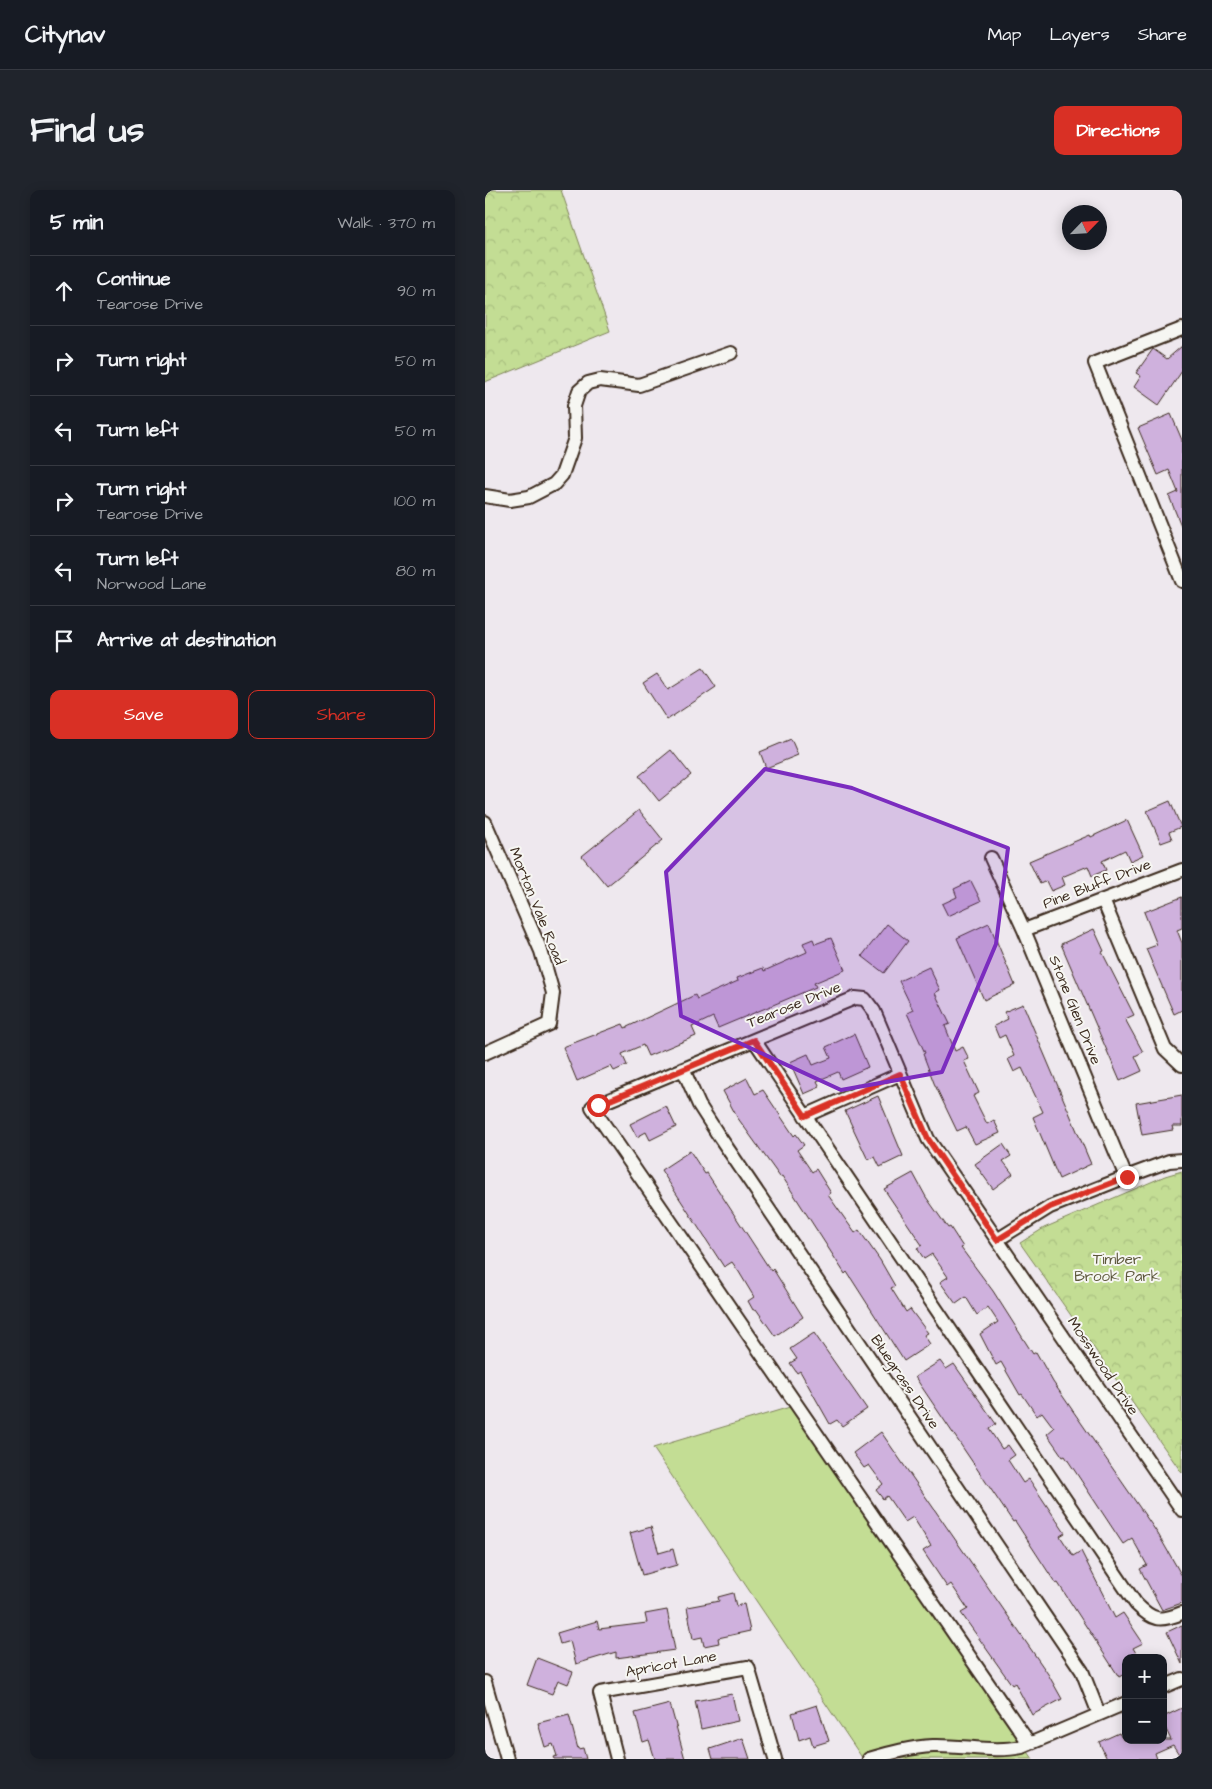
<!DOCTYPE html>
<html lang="en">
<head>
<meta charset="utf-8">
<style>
  :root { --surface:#171b24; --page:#20242c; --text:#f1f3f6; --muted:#9ea1a6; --line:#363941; --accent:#d93025 }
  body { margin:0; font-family:"Architects Daughter",sans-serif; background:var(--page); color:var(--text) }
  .controls { position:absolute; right:15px; bottom:15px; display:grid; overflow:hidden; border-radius:10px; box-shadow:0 2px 12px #0003 }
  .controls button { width:45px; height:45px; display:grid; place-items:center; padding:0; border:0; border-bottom:1px solid var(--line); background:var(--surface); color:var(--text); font:25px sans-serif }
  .compass { position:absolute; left:577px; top:15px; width:45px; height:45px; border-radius:50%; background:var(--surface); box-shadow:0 2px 12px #0003; rotate:65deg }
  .stop { position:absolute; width:15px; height:15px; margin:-11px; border:4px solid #d93025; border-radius:50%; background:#fff }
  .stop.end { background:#d93025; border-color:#fff; box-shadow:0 1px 5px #0008 }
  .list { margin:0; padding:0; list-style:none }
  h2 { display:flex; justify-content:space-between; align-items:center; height:65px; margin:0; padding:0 20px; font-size:21px }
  h2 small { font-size:16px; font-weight:400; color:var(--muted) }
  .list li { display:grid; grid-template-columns:32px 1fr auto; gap:15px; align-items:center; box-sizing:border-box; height:70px; padding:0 20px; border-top:1px solid var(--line) }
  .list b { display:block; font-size:19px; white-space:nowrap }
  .list p { margin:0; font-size:16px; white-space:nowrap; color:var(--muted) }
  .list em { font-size:16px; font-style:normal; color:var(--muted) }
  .actions { display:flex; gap:10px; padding:15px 20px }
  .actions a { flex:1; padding:11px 0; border:1px solid var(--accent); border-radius:10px; text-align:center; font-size:18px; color:var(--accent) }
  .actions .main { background:var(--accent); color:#fff }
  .icon { flex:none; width:28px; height:28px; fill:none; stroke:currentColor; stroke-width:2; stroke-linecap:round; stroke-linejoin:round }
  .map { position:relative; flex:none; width:697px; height:1569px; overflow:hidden; border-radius:10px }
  header { display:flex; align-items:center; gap:30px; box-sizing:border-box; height:70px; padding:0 25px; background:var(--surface); border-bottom:1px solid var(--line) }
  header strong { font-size:24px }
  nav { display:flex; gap:28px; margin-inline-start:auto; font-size:18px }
  .intro { display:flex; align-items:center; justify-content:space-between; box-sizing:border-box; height:120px; padding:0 30px }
  h1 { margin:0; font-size:35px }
  .button { padding:12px 22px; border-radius:10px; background:var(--accent); color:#fff; font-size:18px; font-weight:700 }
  main { display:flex; gap:30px; padding:0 30px }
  aside { flex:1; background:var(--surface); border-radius:10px; box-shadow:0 2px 12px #0003 }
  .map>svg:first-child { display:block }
</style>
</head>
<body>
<header>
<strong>Citynav</strong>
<nav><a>Map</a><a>Layers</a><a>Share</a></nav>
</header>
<div class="intro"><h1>Find us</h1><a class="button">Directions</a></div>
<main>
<aside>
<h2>5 min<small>Walk · 370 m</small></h2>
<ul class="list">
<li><svg class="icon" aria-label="ahead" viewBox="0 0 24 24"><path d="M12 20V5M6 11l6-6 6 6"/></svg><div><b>Continue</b><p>Tearose Drive</p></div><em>90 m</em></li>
<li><svg class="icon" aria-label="right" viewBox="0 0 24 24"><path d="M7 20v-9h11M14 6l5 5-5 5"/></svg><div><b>Turn right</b></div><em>50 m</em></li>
<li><svg class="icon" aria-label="left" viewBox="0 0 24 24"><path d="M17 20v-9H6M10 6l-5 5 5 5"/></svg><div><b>Turn left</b></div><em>50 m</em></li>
<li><svg class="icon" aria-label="right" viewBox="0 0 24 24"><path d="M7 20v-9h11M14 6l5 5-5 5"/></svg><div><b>Turn right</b><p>Tearose Drive</p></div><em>100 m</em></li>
<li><svg class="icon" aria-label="left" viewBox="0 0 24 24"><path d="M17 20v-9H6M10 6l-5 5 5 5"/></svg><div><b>Turn left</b><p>Norwood Lane</p></div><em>80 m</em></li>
<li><svg class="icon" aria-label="arrive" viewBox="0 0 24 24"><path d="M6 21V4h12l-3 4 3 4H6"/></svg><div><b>Arrive at destination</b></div></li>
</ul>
<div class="actions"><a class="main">Save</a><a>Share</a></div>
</aside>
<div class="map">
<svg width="697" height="1569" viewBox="0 0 697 1569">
  <defs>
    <pattern id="park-crowns" width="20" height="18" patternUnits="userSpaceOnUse" patternTransform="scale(1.25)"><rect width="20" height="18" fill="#c3dd94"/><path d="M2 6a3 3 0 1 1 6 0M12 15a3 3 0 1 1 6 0" fill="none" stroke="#a8be7f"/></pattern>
  </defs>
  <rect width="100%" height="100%" fill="#eee8ee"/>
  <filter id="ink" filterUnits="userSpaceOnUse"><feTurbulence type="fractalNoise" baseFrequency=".02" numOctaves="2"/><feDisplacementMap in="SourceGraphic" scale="10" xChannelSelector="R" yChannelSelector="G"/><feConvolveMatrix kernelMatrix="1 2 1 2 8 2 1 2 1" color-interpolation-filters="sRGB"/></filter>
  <g filter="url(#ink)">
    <path fill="#c3dd94" stroke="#7f8459" d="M305,1217L548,1569H378L168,1258Z"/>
    <path fill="url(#park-crowns)" stroke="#7f8459" d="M0,0H76L125,141L0,192Z
      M697,981V1283L535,1053L559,1038L680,986Z"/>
    <path fill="#cfb1dd" stroke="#3b2a1e" d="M697,156V181L674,215L649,197L656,186L651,183L668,159L682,169Z
      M686,224L697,250V338L684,306L693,302L684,280L673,285L653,238Z
      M218,478L231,497L182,530L158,493L172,484L183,500Z
      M306,549L313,565L281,578L275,562Z
      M186,560L206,585L174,611L154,586Z
      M685,611L696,637L684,642L687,649L676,653L662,621Z
      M154,620L178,650L122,696L97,666Z
      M642,630L658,665L645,671L640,660L617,671L621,680L607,686L603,676L577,687L580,695L566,701L561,691L555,694L544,671L605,645L606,647Z
      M486,691L496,711L463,726L457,714L472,707L469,699Z
      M697,707V738L692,740L697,753V820L689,824L661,759L672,755L659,722Z
      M504,733L530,795L499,810L472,748Z
      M402,734L423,751L399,783L377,766Z
      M609,739L619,761L617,762L649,825L640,829L658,862L650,866L657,881L635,891L576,754Z
      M346,748L360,780L329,793L331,797L233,838L228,827L207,837L211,846L163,866L158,855L137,864L142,875L129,881L126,876L92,891L78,857L138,834L140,838L210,805L212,809L253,791L252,788L278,778L279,781L322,762L318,753L328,749L330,754Z
      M444,777L455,800L450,803L465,834L460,836L470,861L478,857L484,869L479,871L494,903L488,906L502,934L509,930L515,943L490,954L481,937L472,941L449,893L438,864L440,863L422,823L428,820L414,791Z
      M538,814L606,974L574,989L548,927L558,922L537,878L529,882L523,869L529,866L520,845L514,848L509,836L523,829L519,822Z
      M369,844L383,877L356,889L353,882L332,891L335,897L319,904L305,872L323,864L328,875L346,868L341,857Z
      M262,888L270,904L278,900L309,946L311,944L319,955L312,960L327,982L331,979L346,1003L343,1005L370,1043L374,1040L395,1070L410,1096L406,1098L421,1122L425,1119L443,1143L439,1145L445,1154L419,1171L362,1082L360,1084L297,986L295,987L252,927L238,901Z
      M697,905V936H687L688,940L657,945L651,913Z
      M393,906L418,966L395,977L390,967L383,970L360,921Z
      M181,916L191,937L165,950L161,942L152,947L145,934Z
      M518,954L526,966L518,971L528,984L508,999L490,974Z
      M205,961L220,984L222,983L286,1081L288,1079L318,1127L290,1146L271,1119L268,1120L263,1111L269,1107L254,1082L247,1072L239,1077L176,980Z
      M428,983L441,1007L463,1038L465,1037L478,1057L476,1058L508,1101L548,1164L551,1162L568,1192L673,1344L697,1386V1413L677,1420L655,1379L662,1375L647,1348L638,1354L580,1266L578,1267L562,1244L569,1238L557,1222L552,1226L537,1204L535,1205L516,1172L511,1175L495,1144L513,1132L503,1117L492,1125L481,1107L471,1114L455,1092L463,1087L447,1064L439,1069L432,1058L437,1055L399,999Z
      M329,1143L382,1219L357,1236L352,1230L345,1234L315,1181L312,1183L305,1173L312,1169L305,1159Z
      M455,1171L461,1179L469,1174L511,1234L504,1239L517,1259L523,1255L530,1265L523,1270L538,1293L544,1289L580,1343L575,1346L588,1366L596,1361L630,1428L638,1423L658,1453L648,1458L654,1468H641V1483L634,1487L573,1393L571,1394L530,1331L528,1332L430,1187Z
      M396,1242L563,1484L577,1509L547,1525L530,1493L527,1495L476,1423L483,1419L466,1394L462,1397L438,1361L446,1356L428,1327L420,1332L402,1306L398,1309L391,1300L398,1294L384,1275L379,1278L368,1263Z
      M166,1337L174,1363L188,1359L192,1375L157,1385L145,1343Z
      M248,1403L251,1416L259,1414L265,1441L233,1448L234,1453L219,1456L217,1447L208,1449L202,1417L234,1411L233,1407Z
      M182,1420L190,1460L131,1468V1462L91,1474L85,1451L75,1454L72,1443L112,1431L114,1439L162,1433L160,1424Z
      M697,1435V1474L682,1442Z
      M52,1468L88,1482L83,1494L73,1490L67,1504L42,1495Z
      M247,1504L253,1531L216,1539L210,1511Z
      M185,1514L200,1569H170L164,1550L158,1552L150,1523Z
      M332,1515L344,1551L328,1556L325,1546L314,1550L307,1523Z
      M697,1518V1569L688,1555L670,1563L672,1569H622L614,1552L634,1543L638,1550H686L678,1533V1527Z
      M84,1525L93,1559L98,1558L101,1569H69L68,1567L72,1566L68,1554L60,1557L53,1533Z
      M258,1548L265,1569H228L225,1559Z"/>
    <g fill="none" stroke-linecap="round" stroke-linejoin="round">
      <defs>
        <path id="minor" d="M697,139L610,173L697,391
          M0,306L25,310L44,307L69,294L77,285L90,248L89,216L94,201L103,193L115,190L154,195L246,163
          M0,632L56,761L68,803L64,834L0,863
          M506,668L539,740L641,987
          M618,710L680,859L697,875
          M539,740L697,680
          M269,850L651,1414C668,1431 675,1432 697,1423
          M198,879L214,915L232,943L597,1481L614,1524
          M320,926L415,884
          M512,1050L565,1017L641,987L684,971L697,970
          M0,1492L22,1569
          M678,1497L697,1489
          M544,1553L107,917L370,808L380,809L389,821L443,949L697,1320
          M132,1569L115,1503L263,1477L290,1569
          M384,1569C405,1563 426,1557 448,1556C478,1555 508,1563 537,1557L641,1513"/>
      </defs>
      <use href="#minor" stroke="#3b2a1e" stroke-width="16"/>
      <use href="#minor" stroke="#f6f6f2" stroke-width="12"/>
    </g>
  </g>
  <g fill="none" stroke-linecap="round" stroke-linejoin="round" filter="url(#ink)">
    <path stroke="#d93025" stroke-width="6" d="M113,915L269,850L320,926L415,884L443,949L512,1050L565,1017L642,987"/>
  </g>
  <path fill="#7b2cbf" fill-opacity="0.2" stroke="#7b2cbf" stroke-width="4" stroke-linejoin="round" d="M280,579L367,598L523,658L511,754L457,882L356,900L196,826L181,682Z"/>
  <g text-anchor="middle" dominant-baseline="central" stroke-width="4" stroke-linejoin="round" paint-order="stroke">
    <g font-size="15" fill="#3b2a1e" stroke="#f6f6f2">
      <text transform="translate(612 694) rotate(-21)">Pine Bluff Drive</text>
      <text transform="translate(52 716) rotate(68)">Morton Vale Road</text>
      <text transform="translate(309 815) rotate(-22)">Tearose Drive</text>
      <text transform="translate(590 820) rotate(68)">Stone Glen Drive</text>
      <text transform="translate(618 1176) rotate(56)">Mosswood Drive</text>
      <text transform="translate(420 1192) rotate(56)">Bluegrass Drive</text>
      <text transform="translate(186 1474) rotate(-10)">Apricot Lane</text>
    </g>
    <g font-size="15" fill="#5d573c" stroke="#f6f6f2">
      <text x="632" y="1069">Timber<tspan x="632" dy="17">Brook Park</tspan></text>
    </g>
  </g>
</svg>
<div class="controls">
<button>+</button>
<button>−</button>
</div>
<svg class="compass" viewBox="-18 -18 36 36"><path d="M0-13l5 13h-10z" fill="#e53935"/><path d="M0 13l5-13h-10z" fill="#9ea1a6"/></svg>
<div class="stop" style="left:113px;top:915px"></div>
<div class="stop end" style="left:642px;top:987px"></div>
</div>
</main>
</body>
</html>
